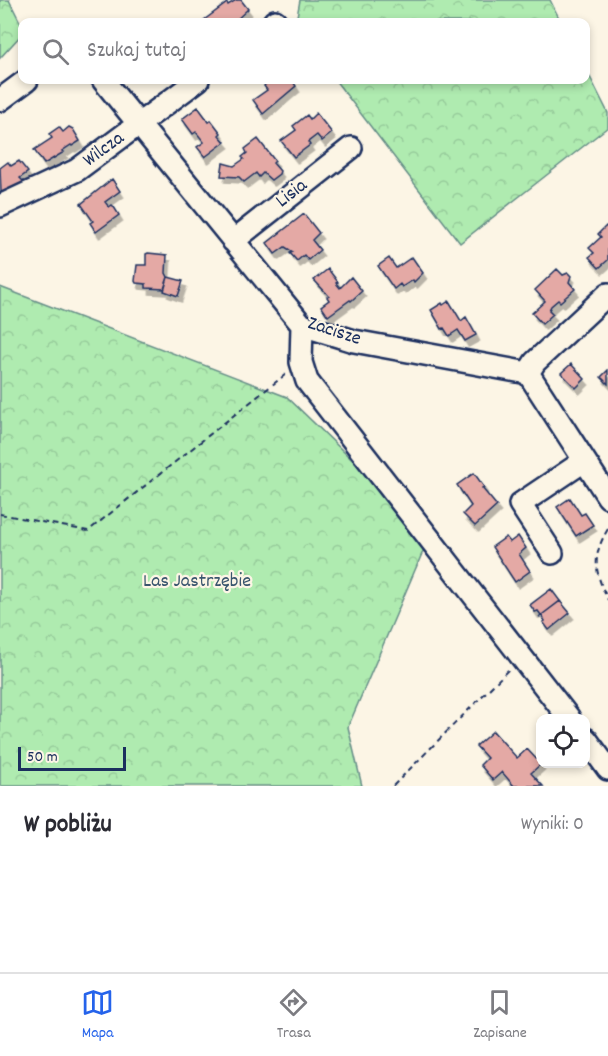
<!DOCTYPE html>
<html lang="pl">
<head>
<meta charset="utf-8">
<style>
  :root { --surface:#fff; --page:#f2f2f3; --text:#2b2b33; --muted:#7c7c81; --line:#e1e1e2; --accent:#2563eb }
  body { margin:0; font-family:Dekko,sans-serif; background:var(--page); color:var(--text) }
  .controls { position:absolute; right:18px; bottom:18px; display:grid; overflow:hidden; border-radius:12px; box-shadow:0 3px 9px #0003 }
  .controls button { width:54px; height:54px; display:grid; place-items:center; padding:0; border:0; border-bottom:2px solid var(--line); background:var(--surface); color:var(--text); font:30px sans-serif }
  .scale { position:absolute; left:18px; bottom:15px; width:108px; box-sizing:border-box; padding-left:6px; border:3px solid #1b2f5e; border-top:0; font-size:16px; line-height:21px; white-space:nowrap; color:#1b2f5e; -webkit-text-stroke:4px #fcf5e5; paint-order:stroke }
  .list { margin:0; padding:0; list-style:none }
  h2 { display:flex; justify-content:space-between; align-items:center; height:78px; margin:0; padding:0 24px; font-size:26px }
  h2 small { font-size:20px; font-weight:400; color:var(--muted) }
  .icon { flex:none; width:33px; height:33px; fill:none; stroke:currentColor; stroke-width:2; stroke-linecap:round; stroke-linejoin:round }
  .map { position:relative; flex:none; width:608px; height:786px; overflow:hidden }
  .search { position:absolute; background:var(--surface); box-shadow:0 3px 9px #0003; left:18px; right:18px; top:18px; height:66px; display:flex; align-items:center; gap:15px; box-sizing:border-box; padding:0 21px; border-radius:12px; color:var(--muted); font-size:22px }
  .sheet { height:186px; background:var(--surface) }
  nav { display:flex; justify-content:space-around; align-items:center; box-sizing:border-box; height:84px; border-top:2px solid var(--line); background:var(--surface); font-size:16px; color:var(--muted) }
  nav a { display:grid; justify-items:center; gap:3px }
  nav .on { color:var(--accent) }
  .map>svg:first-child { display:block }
</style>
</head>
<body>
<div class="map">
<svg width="608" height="786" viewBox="0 0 608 786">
  <defs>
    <pattern id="forest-crowns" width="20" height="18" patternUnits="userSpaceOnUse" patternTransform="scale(1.5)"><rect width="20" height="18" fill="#afebb0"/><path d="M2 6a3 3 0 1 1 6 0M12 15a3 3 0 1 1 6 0" fill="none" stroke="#96ca9a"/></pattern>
    <filter id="shadow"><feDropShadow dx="3.5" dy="6" stdDeviation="0" flood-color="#0004"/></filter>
  </defs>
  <rect width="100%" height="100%" fill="#fcf5e5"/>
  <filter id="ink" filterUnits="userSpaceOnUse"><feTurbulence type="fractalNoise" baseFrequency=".0167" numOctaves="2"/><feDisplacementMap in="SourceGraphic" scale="12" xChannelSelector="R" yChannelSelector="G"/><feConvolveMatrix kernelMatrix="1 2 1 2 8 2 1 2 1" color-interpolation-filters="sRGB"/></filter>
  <g filter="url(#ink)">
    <path fill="url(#forest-crowns)" stroke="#658d87" stroke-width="1.5" d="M0,0H9L22,26V34L0,58Z
      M300,0H550L561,22H296Z
      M586,69L608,113V127L460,243L335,80H586Z
      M0,287L287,397L430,535L348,727L362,786H0Z"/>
    <path fill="#e4a9a5" stroke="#1b2f5e" stroke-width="1.5" filter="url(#shadow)" d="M236,0H241L248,9L234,22H206L204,20L227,3L228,5Z
      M268,80H292L296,86L263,114L253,100L267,90L264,86Z
      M198,107L209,122L211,120L221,133L219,135L225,142L205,157L197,147L204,142L196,132L193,134L182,119Z
      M316,113L332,133L322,141L317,135L308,142L310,145L294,157L281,141L296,130L293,126L307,115L310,119Z
      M59,127L63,132L69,127L73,129L80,141L72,146L71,145L62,151L64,152L44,164L34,150L52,138L49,134Z
      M258,139L275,161L273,163L280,171L279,174L271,180L263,173L259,177L256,173L244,182L239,177L221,176L223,163L234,166L244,159L242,157L247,153L245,149Z
      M19,161L28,172L20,178L24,182L9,194L7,191L1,195L0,168L8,162L11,166Z
      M112,179L120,191L105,202L109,207L112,205L114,207L119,215L96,232L90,223L93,221L81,204Z
      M304,214L319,233L312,240L320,250L308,260L304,255L297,261L290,253L293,252L285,247L275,254L267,243Z
      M606,226L608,228V260L599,268L589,257L594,253L589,248L601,237L598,234Z
      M148,253L167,255L166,273L168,277L164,289L146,288V284L136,283L135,281L137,265H146V254Z
      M412,257L423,273L414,282L413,280L402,287L400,284L394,289L378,266L389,258L396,268Z
      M328,269L338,282L336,283L340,288L351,277L362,291L351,301L350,300L328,316L321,306L329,300L327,297L329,296L314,280Z
      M557,269L563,275L568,273L571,276L569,282L575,289L560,302L558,300L551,306L549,310L553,314L542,324L532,313L545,301L535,290Z
      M168,277L183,281L178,296L164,291Z
      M449,301L461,321L466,317L476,335L465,341L458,330L449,336L444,328L442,329L431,310L442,303L443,305Z
      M571,364L585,379L576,388L561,373Z
      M608,370V384L601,377Z
      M474,473L484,487L482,488L497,506L475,526L463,514L471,506L457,485Z
      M570,498L581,515L585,513L593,525L576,536L557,507Z
      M518,536L526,548L519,554L530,571L515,582L492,547L506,537L510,542Z
      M551,589L560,601L539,617L541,615L538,611L535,612L530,605Z
      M560,601L570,613L549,630L543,622L545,621L542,616L539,617Z
      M493,731L517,758L527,749L541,764L531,773L543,786H514L502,772L493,780L480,765L487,758L476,746Z"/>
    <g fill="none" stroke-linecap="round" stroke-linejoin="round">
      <defs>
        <path id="minor" d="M274,22L275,21
          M103,80L302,325L354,341L528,373L535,362L608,294
          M0,100L27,80
          M0,206L77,170L198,80
          M233,241L351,148
          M302,325L301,362L307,381L569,718
          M528,373L608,497
          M552,553L520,504L584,461
          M586,739L608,769"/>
      </defs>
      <use href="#minor" stroke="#1b2f5e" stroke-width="26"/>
      <path stroke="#1b2f5e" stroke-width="2" stroke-dasharray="6 4.5" stroke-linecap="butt" d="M0,514L88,531L286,374
        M608,529C591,557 595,573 608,600
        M393,786L509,669"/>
      <use href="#minor" stroke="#fcf5e5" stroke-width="21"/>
    </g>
  </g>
  <g text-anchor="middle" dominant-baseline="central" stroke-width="4.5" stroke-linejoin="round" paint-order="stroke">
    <g font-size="20" fill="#1b2f5e" stroke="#fcf5e5">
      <text transform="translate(104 150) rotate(-36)">Wilcza</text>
      <text transform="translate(292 194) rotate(-38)">Lisia</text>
      <text transform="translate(334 332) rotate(18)">Zacisze</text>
    </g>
    <g font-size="20" fill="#39556e" stroke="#fcf5e5">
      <text x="197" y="582">Las Jastrzębie</text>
    </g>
  </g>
</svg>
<div class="controls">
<button><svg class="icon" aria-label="locate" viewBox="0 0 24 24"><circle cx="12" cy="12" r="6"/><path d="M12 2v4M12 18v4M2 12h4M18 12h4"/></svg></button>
</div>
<div class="scale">50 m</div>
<div class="search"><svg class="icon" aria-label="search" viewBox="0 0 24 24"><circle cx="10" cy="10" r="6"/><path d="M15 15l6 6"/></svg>Szukaj tutaj</div>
</div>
<section class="sheet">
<h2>W pobliżu<small>Wyniki: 0</small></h2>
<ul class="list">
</ul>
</section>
<nav>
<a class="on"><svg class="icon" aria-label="map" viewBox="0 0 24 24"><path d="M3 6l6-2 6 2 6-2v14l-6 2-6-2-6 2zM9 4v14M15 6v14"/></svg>Mapa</a>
<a><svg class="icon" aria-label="directions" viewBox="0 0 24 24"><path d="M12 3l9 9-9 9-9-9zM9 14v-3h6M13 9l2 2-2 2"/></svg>Trasa</a>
<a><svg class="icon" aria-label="saved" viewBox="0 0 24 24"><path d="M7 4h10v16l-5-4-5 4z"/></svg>Zapisane</a>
</nav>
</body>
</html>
